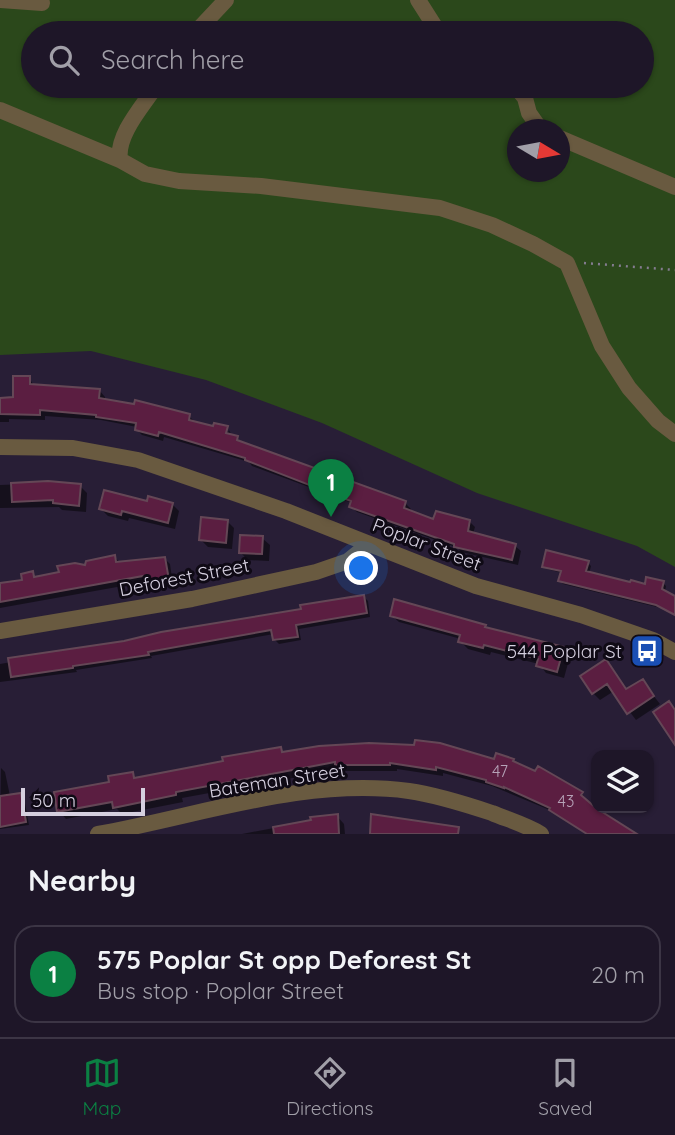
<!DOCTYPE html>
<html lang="en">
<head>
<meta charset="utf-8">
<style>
  :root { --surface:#1e1628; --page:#2b2334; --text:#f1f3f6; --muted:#a19fa8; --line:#3c3545; --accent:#0b8043 }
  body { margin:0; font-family:Quicksand,sans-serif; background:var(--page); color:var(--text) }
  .controls { position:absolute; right:21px; bottom:21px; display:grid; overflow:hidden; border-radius:14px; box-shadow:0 2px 5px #0004 }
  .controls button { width:63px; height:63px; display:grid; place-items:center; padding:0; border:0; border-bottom:2px solid var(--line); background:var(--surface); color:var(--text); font:35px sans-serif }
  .compass { position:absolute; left:507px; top:119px; width:63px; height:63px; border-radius:50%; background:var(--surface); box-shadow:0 2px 5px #0004; rotate:100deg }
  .scale { position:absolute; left:21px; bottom:18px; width:124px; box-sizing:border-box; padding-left:7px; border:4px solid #d5cfdf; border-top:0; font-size:19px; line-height:24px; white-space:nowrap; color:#d5cfdf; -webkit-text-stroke:5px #0f0a15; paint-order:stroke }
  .you { position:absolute; left:362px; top:569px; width:24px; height:24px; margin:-18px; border:5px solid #fff; border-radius:50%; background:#1a73e8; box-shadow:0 0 0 10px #1a73e833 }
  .badge { display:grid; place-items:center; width:46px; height:46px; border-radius:50%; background:var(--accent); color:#fff; font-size:23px; font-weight:700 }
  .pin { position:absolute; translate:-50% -58px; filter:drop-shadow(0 2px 4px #0008) }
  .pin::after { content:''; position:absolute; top:37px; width:24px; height:21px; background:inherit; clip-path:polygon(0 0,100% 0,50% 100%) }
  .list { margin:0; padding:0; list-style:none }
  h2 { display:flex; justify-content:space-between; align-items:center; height:91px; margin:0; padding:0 28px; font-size:30px }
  h2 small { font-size:23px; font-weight:400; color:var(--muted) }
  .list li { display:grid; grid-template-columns:46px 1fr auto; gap:21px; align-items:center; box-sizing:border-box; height:98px; margin:0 14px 14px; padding:0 14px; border:2px solid var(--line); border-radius:21px }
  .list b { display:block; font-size:26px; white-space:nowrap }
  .list p { margin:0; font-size:23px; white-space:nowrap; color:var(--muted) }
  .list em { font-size:23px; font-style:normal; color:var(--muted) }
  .icon { flex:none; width:38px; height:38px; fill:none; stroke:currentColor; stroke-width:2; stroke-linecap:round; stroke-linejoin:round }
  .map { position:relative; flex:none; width:675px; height:834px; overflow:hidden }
  .search { position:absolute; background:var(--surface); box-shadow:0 2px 5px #0004; left:21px; right:21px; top:21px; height:77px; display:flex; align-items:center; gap:18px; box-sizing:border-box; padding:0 24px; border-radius:38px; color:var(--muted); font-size:26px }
  .sheet { height:203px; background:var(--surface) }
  nav { display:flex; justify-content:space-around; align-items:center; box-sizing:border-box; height:98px; border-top:2px solid var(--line); background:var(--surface); font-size:19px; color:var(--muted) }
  nav a { display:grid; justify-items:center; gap:4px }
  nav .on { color:var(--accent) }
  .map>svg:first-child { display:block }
</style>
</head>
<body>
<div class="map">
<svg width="675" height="834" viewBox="0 0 675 834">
  <rect width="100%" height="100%" fill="#281e36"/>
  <path fill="#2b481b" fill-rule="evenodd" d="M0,0H675V567L637,546L477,493L322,423L206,380L91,351L0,355ZM33,33H642V86H33ZM518,130H560V172H518Z"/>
  <path fill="#0007" d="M29,378L35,387L100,391L105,397V401L189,416L195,422L214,428H227L225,442L229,430L232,436L243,444L405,503L411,509L410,512L434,521H469L475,527L473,534L515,546L521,551L518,565L461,552L458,548L357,512L351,507L352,503L252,466L249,462L164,437L163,441L142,435L137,430V427L101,420L45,416V420L9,419V422H0V400L15,399Z
    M48,483L80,486L87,493L86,512L62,510L59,507L0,508V485Z
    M148,503L172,504L179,511L175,529L129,518L128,521L108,516L101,509Z
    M227,521L234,528L232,549L208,547L201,540Z
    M262,538L270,545L269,561L248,560L241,553Z
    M114,557L121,563L165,559L170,564L173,585L151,588L145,582L0,608V585L24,581L32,573L37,578L87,567Z
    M588,563L591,566L589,574L646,586L663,583L666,586L665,592L675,598V615L661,608L563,584L560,581L562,573L547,569L543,566Z
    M364,597L368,601L370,617L299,629L301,640L279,644L275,640L274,634L151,656L152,658L76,670L77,672L0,682V664L303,610Z
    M391,615L485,626L489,630L563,649L570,656L564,678L546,673L539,664L491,652L490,655L468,649L460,641L461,639L399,622Z
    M606,661L628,691L642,681L660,704L636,720L614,691L600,700L593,693Z
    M280,749L285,754L495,761L497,755L582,794L588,802L637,834H587L552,811L492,786L443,773V776L397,769V771H344L342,769L182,798L183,802L122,814L117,809L66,819L59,811L132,774L138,779L225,762Z
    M1,768L5,772L10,796L21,794L24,798L29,825L0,829Z
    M337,816L344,824L345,834H242Z"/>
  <path fill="#5b1e41" stroke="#644756" stroke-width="2" d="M13,376H30V384L100,389L99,398L134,404L135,400L190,414L189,420L213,426L214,423L228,426L226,433L238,436L237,440L406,501L404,508L433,519L436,511L470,520L468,531L516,544L512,560L454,547V544L349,507L351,501L245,460V458L159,432L158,436L135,430L136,423L96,417V415L40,410V415L0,414V398L13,397Z
    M48,481L81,484L79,506L53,503V500L12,502L11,483Z
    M104,490L147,501L148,496L173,503L168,523L122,511L121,515L99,509Z
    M201,517L228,520L226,543L199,540Z
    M240,535L263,536L262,554L239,553Z
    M546,550L589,561L586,571L630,582L631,580L645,584L646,577L664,581L662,589L675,596V615L656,605L558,581L561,571L542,567Z
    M115,555L116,562L165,557L169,580L144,584L143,576L0,602V583L22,580L21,574L33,571L34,577L59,572L57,566L75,563L85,565L86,561Z
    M364,595L367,613L296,625L298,637L273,640L271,630L148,652L149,655L73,666V668L11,677L8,658L124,641L161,632L301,609L300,605Z
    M394,599L486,625L485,627L564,647L557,672L536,666L538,659L484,645L483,648L458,642L460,635L390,616Z
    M606,659L626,689L643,679L654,696L627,714L607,684L592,694L580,676Z
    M669,701L675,710V745L653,712Z
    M415,740L440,743L494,759L496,753L514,759L513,761L535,771L538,766L583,792L581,795L596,808L637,834H587L549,810L550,808L504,787V788L486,782V780L436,767V770L390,763V765H335V762L176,792V795L113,808L112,802L57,812L54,792L109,782L108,776L133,772L134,778L223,761L222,757L281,747L282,752L319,746L369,743L414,745Z
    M21,793L26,822L0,827V796Z
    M338,814L339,834H274L273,827L311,820L310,817Z
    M371,814L459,827L458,834H370Z"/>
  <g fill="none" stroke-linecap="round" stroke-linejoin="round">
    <path stroke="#847c90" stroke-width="2.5" stroke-dasharray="2 5" stroke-linecap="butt" d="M584,263L675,270"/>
    <path stroke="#695a40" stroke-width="16" d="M0,0L42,3
      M418,0L439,33
      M195,33L226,0
      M515,86L525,98L529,113L541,130
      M0,110L120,160L145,174L179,181L261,186L440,208L492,225L533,244L567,263L602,346L629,388L658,421L675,434
      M560,138L675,187
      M120,160C116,135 143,106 156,86
      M0,447L73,448L138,460L286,511L476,586L581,615L653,640L675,652
      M0,631L192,599L316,572L348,561L369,544
      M98,834C199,816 305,777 409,791C437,795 465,804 492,813C509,820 526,825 541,834"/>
  </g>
  <defs>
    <symbol id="bus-square" viewBox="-11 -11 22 22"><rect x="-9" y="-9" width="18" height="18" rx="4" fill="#1a4fb4" stroke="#0f0a15"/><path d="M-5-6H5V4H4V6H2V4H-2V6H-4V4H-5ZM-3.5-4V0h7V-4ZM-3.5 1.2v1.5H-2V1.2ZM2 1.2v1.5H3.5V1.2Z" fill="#fff"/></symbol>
  </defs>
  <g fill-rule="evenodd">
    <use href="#bus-square" x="628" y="632" width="38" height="38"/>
  </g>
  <g text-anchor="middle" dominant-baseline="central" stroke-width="6" stroke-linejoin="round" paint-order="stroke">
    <g font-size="16" fill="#b6a3b8">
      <text x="500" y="771">47</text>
      <text x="566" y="801">43</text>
    </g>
    <g font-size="19" fill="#d5cfdf" stroke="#0f0a15">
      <text transform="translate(427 544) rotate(21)">Poplar Street</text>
      <text transform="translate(184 577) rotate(-11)">Deforest Street</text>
      <text transform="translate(277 780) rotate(-9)">Bateman Street</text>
    </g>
    <g font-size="19" fill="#d5cfdf" stroke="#0f0a15" text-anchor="end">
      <text x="622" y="651">544 Poplar St</text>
    </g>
  </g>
</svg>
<div class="controls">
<button><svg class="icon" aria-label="layers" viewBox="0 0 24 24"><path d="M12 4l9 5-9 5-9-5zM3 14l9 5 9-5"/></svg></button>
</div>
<svg class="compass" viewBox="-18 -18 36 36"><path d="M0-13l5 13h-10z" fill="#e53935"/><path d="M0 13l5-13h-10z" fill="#a19fa8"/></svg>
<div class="scale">50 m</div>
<div class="you"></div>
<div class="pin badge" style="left:331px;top:517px">1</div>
<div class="search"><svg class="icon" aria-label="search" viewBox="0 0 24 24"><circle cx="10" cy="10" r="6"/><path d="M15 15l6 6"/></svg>Search here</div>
</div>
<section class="sheet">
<h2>Nearby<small></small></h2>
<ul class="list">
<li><span class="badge">1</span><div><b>575 Poplar St opp Deforest St</b><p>Bus stop · Poplar Street</p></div><em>20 m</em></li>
</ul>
</section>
<nav>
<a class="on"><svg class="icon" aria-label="map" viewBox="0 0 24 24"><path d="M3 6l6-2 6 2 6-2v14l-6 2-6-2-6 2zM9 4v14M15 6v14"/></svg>Map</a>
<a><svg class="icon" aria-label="directions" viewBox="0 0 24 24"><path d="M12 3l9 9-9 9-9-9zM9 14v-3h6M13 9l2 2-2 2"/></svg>Directions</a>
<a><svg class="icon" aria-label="saved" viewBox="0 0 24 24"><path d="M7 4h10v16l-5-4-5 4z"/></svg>Saved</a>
</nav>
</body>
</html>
